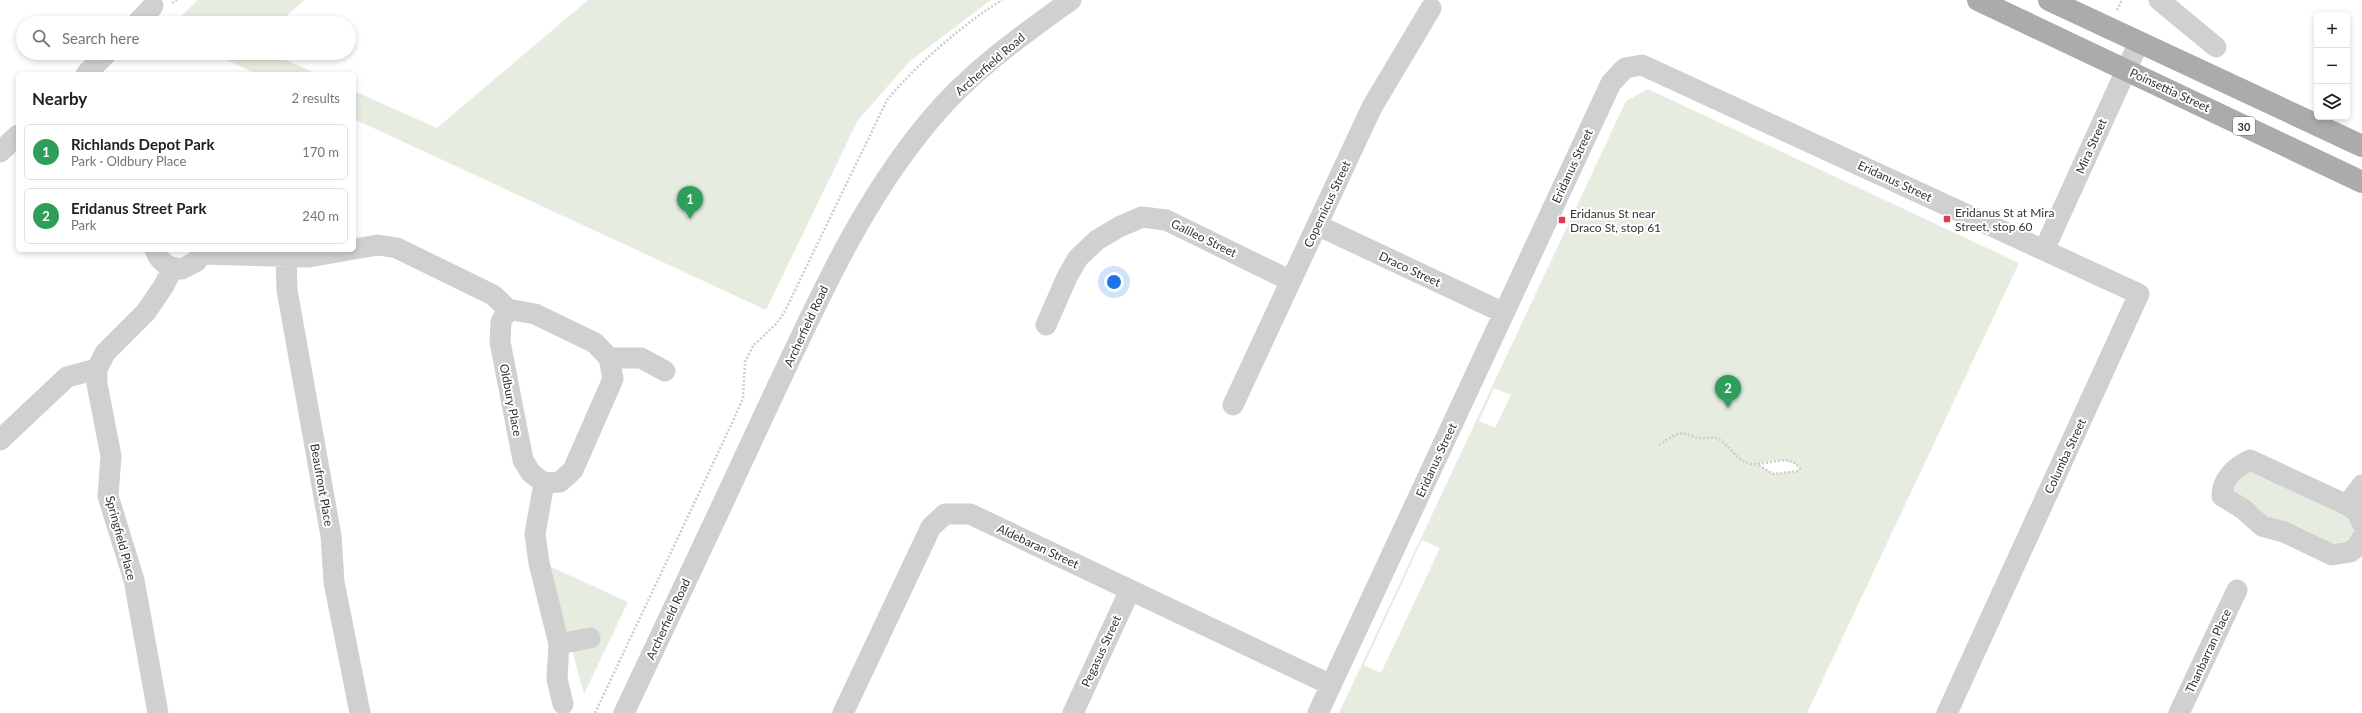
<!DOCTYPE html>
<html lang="en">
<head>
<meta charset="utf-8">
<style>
  :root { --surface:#fff; --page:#f6f6f6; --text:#222; --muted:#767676; --line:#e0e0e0; --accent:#1a73e8 }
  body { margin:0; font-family:Lato,sans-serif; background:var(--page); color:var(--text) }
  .controls { position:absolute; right:12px; top:12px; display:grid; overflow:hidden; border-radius:6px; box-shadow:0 2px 6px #0003 }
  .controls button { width:36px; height:36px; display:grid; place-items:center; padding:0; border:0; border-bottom:1px solid var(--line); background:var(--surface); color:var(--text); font:20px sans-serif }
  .you { position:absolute; left:1114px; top:282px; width:14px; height:14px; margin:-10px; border:3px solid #fff; border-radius:50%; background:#1a73e8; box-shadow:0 0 0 6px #1a73e833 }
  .badge { display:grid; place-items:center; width:26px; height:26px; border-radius:50%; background:var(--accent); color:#fff; font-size:13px; font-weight:700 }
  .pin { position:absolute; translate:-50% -33px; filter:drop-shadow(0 1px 2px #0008) }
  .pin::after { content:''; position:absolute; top:21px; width:14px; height:12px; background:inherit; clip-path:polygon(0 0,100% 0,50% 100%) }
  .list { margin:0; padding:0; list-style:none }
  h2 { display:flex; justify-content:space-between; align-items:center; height:52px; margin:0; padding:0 16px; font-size:17px }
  h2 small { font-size:13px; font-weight:400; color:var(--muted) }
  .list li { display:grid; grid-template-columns:26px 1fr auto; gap:12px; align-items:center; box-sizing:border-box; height:56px; margin:0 8px 8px; padding:0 8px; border:1px solid var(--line); border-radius:6px }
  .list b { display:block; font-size:15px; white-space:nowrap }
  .list p { margin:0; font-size:13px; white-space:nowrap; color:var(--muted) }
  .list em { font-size:13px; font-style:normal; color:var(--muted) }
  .icon { flex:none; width:22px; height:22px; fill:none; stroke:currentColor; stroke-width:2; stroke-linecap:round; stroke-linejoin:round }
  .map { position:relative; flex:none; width:2362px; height:713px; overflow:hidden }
  .search { position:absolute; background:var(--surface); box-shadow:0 2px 6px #0003; left:16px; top:16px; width:340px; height:44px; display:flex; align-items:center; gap:10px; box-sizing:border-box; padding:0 14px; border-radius:22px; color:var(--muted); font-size:15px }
  .panel { position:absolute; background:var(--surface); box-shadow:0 2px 6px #0003; left:16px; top:72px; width:340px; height:180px; border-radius:6px }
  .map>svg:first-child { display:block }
</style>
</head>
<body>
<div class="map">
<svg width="2362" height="713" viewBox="0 0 2362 713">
  <rect width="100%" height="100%" fill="#fff"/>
  <path fill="#e6ecdf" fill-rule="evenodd" d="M198,0H304L279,23H174Z
    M588,0H991L910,61L858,120L766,310L354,119V91L437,128Z
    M211,53H271L317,74H257Z
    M1648,89L2019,263L1807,713H1339L1626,101ZM1494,388L1511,395L1495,428L1479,421ZM1776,460C1784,461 1796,461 1800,469L1798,471L1774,474L1757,464ZM1422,540L1440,548L1381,673L1364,665Z
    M2241,468L2329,503L2359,527L2350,550L2278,526L2225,487Z
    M549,566L628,602L584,694Z"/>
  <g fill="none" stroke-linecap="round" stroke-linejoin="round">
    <path stroke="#cdcdcd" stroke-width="2.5" stroke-dasharray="2 2" stroke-linecap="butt" d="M172,3L177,0
      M2117,10L2122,0
      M1659,445C1668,440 1676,431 1686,434C1690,435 1694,437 1698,438C1707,439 1713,435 1722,441C1730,448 1737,459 1748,463C1763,469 1789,450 1800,469L1798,471L1773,474L1757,464
      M595,713L733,421L743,398L745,362L753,346L776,324L784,313L887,100C915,66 964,23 1002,0"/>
    <path stroke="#d0d0d0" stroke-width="21" d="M2159,0L2216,47
      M137,23L153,6
      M86,74L107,53
      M0,152L18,135
      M1317,225L1504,313
      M354,249L378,245L397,248L493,295L508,309L535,314L595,343L609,358L613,379L573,470L560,482L544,483L531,473L523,460L500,342L501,322L508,309
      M155,250C160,263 168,268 182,269L197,261L202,250
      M2044,250L2139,42
      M201,254L309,257L349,250
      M286,257L287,290L331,536L334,582L360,713
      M1046,325L1067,277L1078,258L1097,240L1119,227L1142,217L1166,220L1291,281
      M609,358H641L665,371
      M1233,405L1372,107L1431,8
      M0,440L67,377L97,369
      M544,483L535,534L539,563L559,644L557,679L563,704
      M2347,505L2362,485
      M2362,523L2357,512L2347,505L2250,460C2235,467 2222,479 2222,496L2243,509L2262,526L2284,532L2332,555L2350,552L2358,546L2362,538
      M559,644L590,638
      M158,713L134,580L108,496L111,456L97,384V369L105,353L146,312L163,287L173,268
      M624,713C673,609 722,506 770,402C817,303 860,203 931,119C970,72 1021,36 1071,0
      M843,713L931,527L945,514H970L1331,685
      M1073,713L1130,590
      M1318,713L1611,83L1625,68L1642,65L2139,294L1947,713
      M2179,713L2237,590"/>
    <path stroke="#ababab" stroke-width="22" d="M1978,0L2362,182
      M2049,0L2362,146"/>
  </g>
  <g fill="#e7384b" stroke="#fff" stroke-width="1.5">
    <rect x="1943" y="215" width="8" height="8" rx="2"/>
    <rect x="1558" y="216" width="8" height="8" rx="2"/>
  </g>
  <g text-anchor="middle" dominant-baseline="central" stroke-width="4" stroke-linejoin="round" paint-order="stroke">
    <rect fill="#fff" stroke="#707070" stroke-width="1" x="2233" y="117" width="22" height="18" rx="3"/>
    <g font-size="11" font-weight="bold" fill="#333">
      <text x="2244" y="126">30</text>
    </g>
    <g font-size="12" fill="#333" stroke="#fff">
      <text transform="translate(990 64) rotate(-41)">Archerfield Road</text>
      <text transform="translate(2170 90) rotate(25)">Poinsettia Street</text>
      <text transform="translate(2091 146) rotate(-66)">Mira Street</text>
      <text transform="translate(1572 166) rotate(-65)">Eridanus Street</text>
      <text transform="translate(1895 181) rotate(25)">Eridanus Street</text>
      <text transform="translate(1327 204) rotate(-65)">Copernicus Street</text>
      <text transform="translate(1204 238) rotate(26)">Galileo Street</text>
      <text transform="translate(1410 269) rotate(25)">Draco Street</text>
      <text transform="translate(806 326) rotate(-65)">Archerfield Road</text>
      <text transform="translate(511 400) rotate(79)">Oldbury Place</text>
      <text transform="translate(2065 456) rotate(-65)">Columba Street</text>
      <text transform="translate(1436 460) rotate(-65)">Eridanus Street</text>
      <text transform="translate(322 485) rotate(80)">Beaufront Place</text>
      <text transform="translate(121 538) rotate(75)">Springfield Place</text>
      <text transform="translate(1038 546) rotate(25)">Aldebaran Street</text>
      <text transform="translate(668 619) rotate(-65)">Archerfield Road</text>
      <text transform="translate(1101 651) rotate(-65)">Pegasus Street</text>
      <text transform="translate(2208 651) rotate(-65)">Thanbarran Place</text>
    </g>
    <g font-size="12" fill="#333" stroke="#fff" text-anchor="start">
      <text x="1955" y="212">Eridanus St at Mira<tspan x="1955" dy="14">Street, stop 60</tspan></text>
      <text x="1570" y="213">Eridanus St near<tspan x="1570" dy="14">Draco St, stop 61</tspan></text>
    </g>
  </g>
</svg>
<div class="controls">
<button>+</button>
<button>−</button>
<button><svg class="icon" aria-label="layers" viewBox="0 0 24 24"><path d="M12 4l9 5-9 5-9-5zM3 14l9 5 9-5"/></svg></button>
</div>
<div class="you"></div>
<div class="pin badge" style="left:690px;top:219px;background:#2e9e5b">1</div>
<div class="pin badge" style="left:1728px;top:408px;background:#2e9e5b">2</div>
<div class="search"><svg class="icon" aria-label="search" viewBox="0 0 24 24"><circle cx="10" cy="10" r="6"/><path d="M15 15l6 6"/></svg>Search here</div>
<section class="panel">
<h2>Nearby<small>2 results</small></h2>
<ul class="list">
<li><span class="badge" style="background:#2e9e5b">1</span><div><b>Richlands Depot Park</b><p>Park · Oldbury Place</p></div><em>170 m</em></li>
<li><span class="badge" style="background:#2e9e5b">2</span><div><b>Eridanus Street Park</b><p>Park</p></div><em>240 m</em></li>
</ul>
</section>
</div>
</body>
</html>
